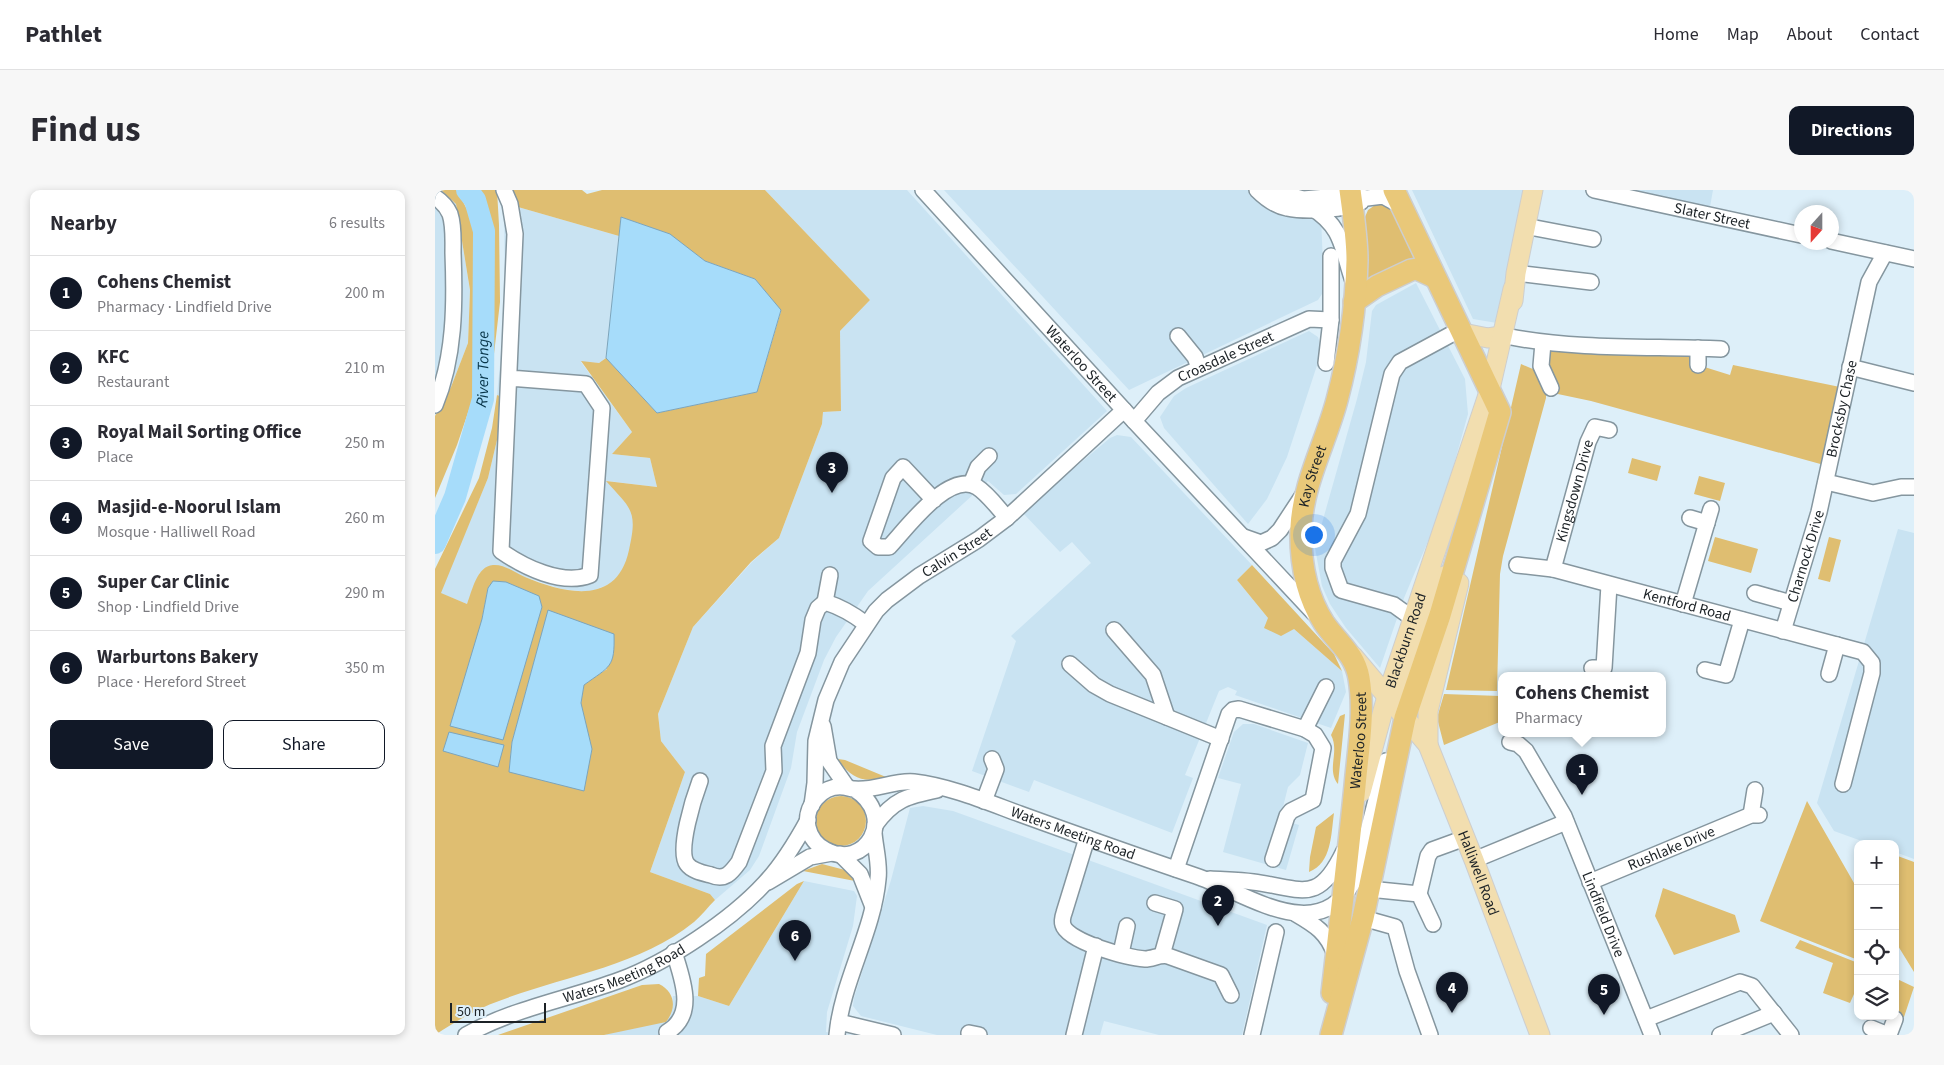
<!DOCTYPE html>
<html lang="en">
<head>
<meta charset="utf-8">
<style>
  :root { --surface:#fff; --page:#f7f7f7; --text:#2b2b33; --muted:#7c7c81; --line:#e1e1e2; --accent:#111827 }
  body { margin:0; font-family:"Source Sans 3",sans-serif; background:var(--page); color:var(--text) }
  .controls { position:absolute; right:15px; bottom:15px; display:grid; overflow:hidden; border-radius:10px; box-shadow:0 2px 8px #0003 }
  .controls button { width:45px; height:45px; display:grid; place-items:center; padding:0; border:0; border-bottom:1px solid var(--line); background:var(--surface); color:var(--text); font:25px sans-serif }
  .compass { position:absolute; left:1359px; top:15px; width:45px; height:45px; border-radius:50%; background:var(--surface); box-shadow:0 2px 8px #0003; rotate:201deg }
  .scale { position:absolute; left:15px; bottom:12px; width:96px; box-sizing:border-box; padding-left:5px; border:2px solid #1c2226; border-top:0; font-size:14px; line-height:18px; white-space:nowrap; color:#1c2226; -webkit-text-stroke:4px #ddeff9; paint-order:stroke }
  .you { position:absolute; left:878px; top:344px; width:18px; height:18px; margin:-12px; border:4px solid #fff; border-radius:50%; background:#1a73e8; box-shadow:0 0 0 8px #1a73e833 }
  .badge { display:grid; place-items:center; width:32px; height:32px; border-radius:50%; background:var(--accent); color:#fff; font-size:16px; font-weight:700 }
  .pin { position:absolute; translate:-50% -41px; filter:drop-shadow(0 1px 2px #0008) }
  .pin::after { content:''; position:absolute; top:26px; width:18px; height:15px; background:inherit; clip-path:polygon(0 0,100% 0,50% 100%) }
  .popup { position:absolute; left:1063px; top:482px; width:168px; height:65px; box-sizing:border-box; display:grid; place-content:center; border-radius:10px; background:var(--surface); filter:drop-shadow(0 1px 4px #0005); font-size:16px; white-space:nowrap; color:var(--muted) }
  .popup b { font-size:19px; color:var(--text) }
  .popup::after { content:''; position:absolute; left:50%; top:100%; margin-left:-10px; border:10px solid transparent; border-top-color:var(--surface) }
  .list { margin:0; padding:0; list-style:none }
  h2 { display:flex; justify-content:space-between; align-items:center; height:65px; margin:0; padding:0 20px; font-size:21px }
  h2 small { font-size:16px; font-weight:400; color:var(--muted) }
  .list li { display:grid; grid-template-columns:32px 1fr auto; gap:15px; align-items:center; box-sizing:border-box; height:75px; padding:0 20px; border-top:1px solid var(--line) }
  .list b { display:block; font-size:19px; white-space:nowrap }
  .list p { margin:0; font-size:16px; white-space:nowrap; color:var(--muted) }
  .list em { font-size:16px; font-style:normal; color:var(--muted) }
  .actions { display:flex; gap:10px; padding:15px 20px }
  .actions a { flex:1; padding:11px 0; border:1px solid var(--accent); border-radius:10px; text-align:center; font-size:18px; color:var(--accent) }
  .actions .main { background:var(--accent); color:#fff }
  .icon { flex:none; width:28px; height:28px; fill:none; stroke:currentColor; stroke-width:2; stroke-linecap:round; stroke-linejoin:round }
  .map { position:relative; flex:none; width:1479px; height:845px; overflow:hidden; border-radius:10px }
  header { display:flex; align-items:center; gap:30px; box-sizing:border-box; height:70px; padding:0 25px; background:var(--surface); border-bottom:1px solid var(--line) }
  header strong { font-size:24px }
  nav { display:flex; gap:28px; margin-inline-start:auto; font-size:18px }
  .intro { display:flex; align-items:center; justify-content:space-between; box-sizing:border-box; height:120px; padding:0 30px }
  h1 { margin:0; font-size:35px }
  .button { padding:12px 22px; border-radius:10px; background:var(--accent); color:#fff; font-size:18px; font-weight:700 }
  main { display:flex; gap:30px; padding:0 30px }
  aside { flex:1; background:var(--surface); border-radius:10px; box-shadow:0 2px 8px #0003 }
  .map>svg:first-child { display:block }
</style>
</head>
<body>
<header>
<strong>Pathlet</strong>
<nav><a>Home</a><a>Map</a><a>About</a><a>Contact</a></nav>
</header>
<div class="intro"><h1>Find us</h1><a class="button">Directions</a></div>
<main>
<aside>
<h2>Nearby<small>6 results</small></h2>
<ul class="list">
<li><span class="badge">1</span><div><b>Cohens Chemist</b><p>Pharmacy · Lindfield Drive</p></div><em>200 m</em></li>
<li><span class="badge">2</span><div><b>KFC</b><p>Restaurant</p></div><em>210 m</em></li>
<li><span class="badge">3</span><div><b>Royal Mail Sorting Office</b><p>Place</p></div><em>250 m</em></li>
<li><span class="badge">4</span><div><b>Masjid-e-Noorul Islam</b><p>Mosque · Halliwell Road</p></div><em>260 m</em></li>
<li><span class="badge">5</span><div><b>Super Car Clinic</b><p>Shop · Lindfield Drive</p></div><em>290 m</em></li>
<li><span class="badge">6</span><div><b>Warburtons Bakery</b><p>Place · Hereford Street</p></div><em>350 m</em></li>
</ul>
<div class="actions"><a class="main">Save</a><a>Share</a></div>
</aside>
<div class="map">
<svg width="1479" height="845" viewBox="0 0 1479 845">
  <rect width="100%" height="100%" fill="#ddeff9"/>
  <path fill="#c9e3f2" d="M0,0L8,1L21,14L35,100L33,153L16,197L0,226Z
    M69,0H78L83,17L184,46L171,168L164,173L146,172L197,242L177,264L215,268L222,297L172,291L198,320L199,339L191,377L177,393L155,402L126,399L90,387L69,377L45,382L32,414L5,403L53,288L62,250L67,207L62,205L70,123Z
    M330,0H472L672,221L581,304L569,305L553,291L433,401L401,447L389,470L362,542L356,578L324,666L315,680L280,710L275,704L215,682L250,582L226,551L223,524L258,437L317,372L344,348L387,234L388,222L406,221L405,141L435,110Z
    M509,0H885L889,101L883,110L694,200Z
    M977,0H1089L1062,133L1038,129Z
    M1191,0H1278L1275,17Z
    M981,93L1030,189L1033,224L1013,296L999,337L969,408L945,478L911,438L895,414L887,396L880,358L922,209L931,172L937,121L941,115Z
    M874,141L883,147L887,160L852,267L832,309L813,334L729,238L725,227L739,206L751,198Z
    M682,245L696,247L817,375L802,390L833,428L859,439L907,481L911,502L896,538L800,505L802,501L793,497L784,501L750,585L758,588L737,643L599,590L594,602L537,581L581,451L576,446L656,373L637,352L625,362L587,322L675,248Z
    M1463,339L1479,343V669L1460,662V654H1435L1399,641L1382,613Z
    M808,534H819L873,553L865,585L853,597L845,629L864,635L851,680L788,662L806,594L783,588L799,542Z
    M488,616L518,621L832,735L807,845H724L669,831L665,845H502L426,826L418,816L419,808L456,690L475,618Z
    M369,691L419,701L422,706L418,736L392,822L391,842L405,845H169L235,826L238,806H263L294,816Z"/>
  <path fill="#dfbe71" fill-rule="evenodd" d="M6,0H22L43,41L44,86L39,205L22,255L0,308V226L16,197L33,153L35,100L21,14Z
    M41,0H62L64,35L65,112L54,207L56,47L51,14Z
    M78,0H147L152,4L167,0H330L435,110L405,141L406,221L388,222L387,234L344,348L316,372L258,437L223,524L226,551L250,582L215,682L275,704L280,710C273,717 266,726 259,732C203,777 128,786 64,811C41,819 20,832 0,845V379L44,288L57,238L62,205L67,207L62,250L53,288L6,403L32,414C37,401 42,376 58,375C70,374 80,383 90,387C131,404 182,416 194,360C203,320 196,319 171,291L222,297L215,268L177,264L197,242L146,171L164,173L171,168L222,223L322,202L346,121L320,89L270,71L234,44L186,27L184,46L83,17ZM53,398L68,550L47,429ZM113,421L172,479L149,494L146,513L74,582L77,552Z
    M943,13C960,13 975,57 982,72L932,91L930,27L933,20Z
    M1116,155L1254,158L1263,175L1295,185L1298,175L1405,197L1389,275L1156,211L1118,203L1106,168Z
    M1086,174L1100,180L1111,203V208L1068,366L1065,384L1062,501L1011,500Z
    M1197,268L1226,276L1222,291L1193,283Z
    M1264,286L1290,293L1285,311L1259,304Z
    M1280,347L1323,359L1316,383L1273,371Z
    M1394,347L1406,350L1395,392L1383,389Z
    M817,375L899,464L907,481L859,439L846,446L829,438L833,428L802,390Z
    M1009,504L1065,506L1067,531L1009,555L1002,528Z
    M910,524L903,594C891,579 905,562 896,545L905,526Z
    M403,569L410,570L451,587C429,594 415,588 403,569Z
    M381 631a25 25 0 1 1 50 0a25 25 0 1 1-50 0Z
    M1372,611L1423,700V770L1325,731Z
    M899,623C896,644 897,673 874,682L875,667L881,637Z
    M1460,665L1479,672V782L1460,751Z
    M387,674L410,680L420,691L368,681Z
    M369,691L294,816L263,806L264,788L270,786L271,764L362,694Z
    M1228,698L1300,725L1305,742L1239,765L1220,726Z
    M1365,750L1423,773V795L1415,813L1388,803L1398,773L1360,758Z
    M1460,788L1479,797L1469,827L1460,825V805L1463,798L1460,797Z
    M224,794C240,802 242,818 231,832L169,845H63L207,795Z"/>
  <path fill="#a6dcfa" stroke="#7da4ba" d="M186,27L235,44L270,71L320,89L346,120L322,202L222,223L171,168Z
    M58,391L71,392L104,406L107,417L68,550L15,536L47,429L53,398Z
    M113,420L179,444C180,478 175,476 149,495L146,513L157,559L149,601L74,582L77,552Z
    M14,542L69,555L63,577L8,561Z"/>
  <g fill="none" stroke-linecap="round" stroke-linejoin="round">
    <path stroke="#a6dcfa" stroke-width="22" id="s1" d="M0,353L20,307L48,209L49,41L40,10L32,0"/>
    <defs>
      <g id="minor">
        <path d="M69,0L75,14L80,44L66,361C89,377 127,396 155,385L167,218L151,194L74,188"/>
        <path id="s2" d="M488,0L699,231L879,423"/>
        <path d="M822,0C830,8 841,16 852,18C870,22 911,20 926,12"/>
        <path d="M836,0L868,9L916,5L932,8L948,6L966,16"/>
        <path id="s3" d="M1159,0L1366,45"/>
        <path d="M0,7C6,11 12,17 15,24C19,36 18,50 18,63C20,113 20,167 0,215"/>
        <path d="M877,18C908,37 907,59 918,91"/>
        <path d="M1090,36L1158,49"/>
        <path d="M1396,51L1479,69"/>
        <path d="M1081,83L1156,92"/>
        <path d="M743,146L760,167L764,178"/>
        <path d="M1076,147C1145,160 1216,156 1286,159"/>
        <path d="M1108,153L1106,176L1116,198"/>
        <path d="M1263,158V175"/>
        <path d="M891,173L896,130V66"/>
        <path d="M1415,177L1479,193"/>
        <path id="s4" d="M699,231L723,203L743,188L874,129L896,130"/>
        <path d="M1391,292L1438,303L1466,297H1479"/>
        <path d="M536,294L543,277L554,266"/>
        <path d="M499,310L468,277L458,288L436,351L443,357H454C472,338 514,280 542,297C553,304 563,318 572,328"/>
        <path d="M1255,328L1272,333"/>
        <path d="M809,347L826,353L837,348L845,340L868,305"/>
        <path id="s5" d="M1082,375L1118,379L1428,462L1437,473V483L1408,594"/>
        <path id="s6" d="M1118,379L1153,252L1160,237L1174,240"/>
        <path d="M1320,403L1356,413"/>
        <path d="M390,412L395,385"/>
        <path d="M1248,414L1276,319"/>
        <path d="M977,428L959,415L906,400L898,378V371L923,324L957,184L965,172L1026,139"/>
        <path d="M679,440L718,485L732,527"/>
        <path id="s7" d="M1348,441L1384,322L1434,92L1450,63"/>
        <path d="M635,474L659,495L675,504L786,549"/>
        <path d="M1157,478H1169L1174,395"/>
        <path d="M1270,480L1291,485L1307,430"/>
        <path d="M1394,484L1402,455"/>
        <path d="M388,536L394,571L412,597"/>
        <path d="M870,539L891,497"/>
        <path id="s8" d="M1075,552L1083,554L1091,561L1129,626L1217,845"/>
        <path d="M265,591C259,607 242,660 252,674C257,681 268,683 276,685C290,691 296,683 304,672L339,581L338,556L373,463L378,430L383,418L390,412C406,417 418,424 431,434"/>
        <path id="s9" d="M419,599C464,627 429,681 391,660C382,656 375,647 373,637C369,616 387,595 408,597C412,597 415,599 419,599C440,601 459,590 479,592C514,596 552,612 585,624C643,645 702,666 761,686C812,703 888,762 922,684L951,571"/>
        <path d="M549,611L561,579L557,569"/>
        <path id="s10" d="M377,615L380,593L381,551L391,510L407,472L441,421L452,410L484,386L544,349L572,328L689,220"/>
        <path d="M1316,625L1320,600"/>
        <path d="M440,635C459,609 473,606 502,600"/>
        <path d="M652,648L629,723C628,726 627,732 628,735C633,752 693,768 710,769C718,769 725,764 733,766L786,785L796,805"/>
        <path d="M405,664L425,684L438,717"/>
        <path d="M1039,670L1131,632"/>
        <path d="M741,679L794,524L798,520L804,519L870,539L880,545L888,558L878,610L856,621L852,626L838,669"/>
        <path d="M775,689C789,690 804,690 818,692C867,698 883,716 909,661"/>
        <path d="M333,692L375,667L397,663"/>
        <path id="s11" d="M1155,692L1316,625H1324"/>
        <path d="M934,699L984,704L998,734"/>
        <path d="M984,704L993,666L997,660L1030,648"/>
        <path d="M720,713L740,719L727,765"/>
        <path d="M861,724C880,735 893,743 900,765"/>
        <path d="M928,728L960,737L972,781L995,845"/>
        <path d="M686,763L692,736"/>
        <path d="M1211,829L1305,792L1317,796L1356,845"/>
        <path d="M404,832L458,845"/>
        <path d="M1436,838L1453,845"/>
        <path d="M534,843L544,845"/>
        <path id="s12" d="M31,845C79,818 134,809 185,790C233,772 296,730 330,693C347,675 361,652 373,630"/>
        <path d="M234,845L232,842C262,825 247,788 239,762"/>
        <path d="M402,845C407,791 438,743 443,689C445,674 440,657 439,643"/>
        <path d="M639,845L661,756"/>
        <path d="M817,845L841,742"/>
        <path d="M1285,845L1339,823"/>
        <path d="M1454,845L1460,829"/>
      </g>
      <g id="major">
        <path d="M1078,111L1081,83L1098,0"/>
        <path d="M1028,143L1053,148L1066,146"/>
        <path id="s13" d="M918,466L993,555L1039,670L1105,845"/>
        <path d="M964,500L975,476L1009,386"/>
        <path d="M993,555V521L1024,393"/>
        <path id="s14" d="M926,602L952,506L1055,199L1078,99"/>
      </g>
      <g id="highway">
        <path d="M919,112L942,96L976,80L982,79L999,87"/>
        <path id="s15" d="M897,803C905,734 913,665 920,596C923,561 930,524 924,488C920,464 902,452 889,433C871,405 865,370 866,337C868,293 891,252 902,210C914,165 921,117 922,70C922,47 918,23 915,0"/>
        <path d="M896,845L928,728L970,528L1005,425L1065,222L959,0"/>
      </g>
    </defs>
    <use href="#minor" stroke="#85969f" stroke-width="18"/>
    <use href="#major" stroke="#cdcecf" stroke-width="21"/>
    <use href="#highway" stroke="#cdcecf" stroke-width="24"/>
    <use href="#minor" stroke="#fff" stroke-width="15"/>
    <use href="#major" stroke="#f2deaf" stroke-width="19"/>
    <use href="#highway" stroke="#e9c879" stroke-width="21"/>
  </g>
  <g text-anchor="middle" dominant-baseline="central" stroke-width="4" stroke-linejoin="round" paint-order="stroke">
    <g font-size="15" fill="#1c2226" stroke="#ddeff9">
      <text stroke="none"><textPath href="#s3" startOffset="121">Slater Street</textPath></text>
      <text stroke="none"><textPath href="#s4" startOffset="114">Croasdale Street</textPath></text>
      <text stroke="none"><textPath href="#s2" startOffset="235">Waterloo Street</textPath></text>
      <text stroke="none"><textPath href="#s7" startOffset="230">Brocksby Chase</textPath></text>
      <text stroke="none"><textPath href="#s15" startOffset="535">Kay Street</textPath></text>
      <text stroke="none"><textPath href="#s6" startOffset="81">Kingsdown Drive</textPath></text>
      <text stroke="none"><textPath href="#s10" startOffset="309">Calvin Street</textPath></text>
      <text stroke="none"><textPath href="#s7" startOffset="78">Charnock Drive</textPath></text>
      <text stroke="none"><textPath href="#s5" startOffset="175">Kentford Road</textPath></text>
      <text stroke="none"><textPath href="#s14" startOffset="158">Blackburn Road</textPath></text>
      <text stroke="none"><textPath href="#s15" startOffset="254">Waterloo Street</textPath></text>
      <text stroke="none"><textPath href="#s9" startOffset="440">Waters Meeting Road</textPath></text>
      <text stroke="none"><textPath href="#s11" startOffset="88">Rushlake Drive</textPath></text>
      <text stroke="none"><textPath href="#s13" startOffset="254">Halliwell Road</textPath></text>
      <text stroke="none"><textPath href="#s8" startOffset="200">Lindfield Drive</textPath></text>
      <text stroke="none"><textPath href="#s12" startOffset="170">Waters Meeting Road</textPath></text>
    </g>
    <g font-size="16" font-style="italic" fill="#073448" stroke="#ddeff9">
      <text stroke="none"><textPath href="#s1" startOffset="182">River Tonge</textPath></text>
    </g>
  </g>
</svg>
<div class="controls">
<button>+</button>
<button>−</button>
<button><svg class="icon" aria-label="locate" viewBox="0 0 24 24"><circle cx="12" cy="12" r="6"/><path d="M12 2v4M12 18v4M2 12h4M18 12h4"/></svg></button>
<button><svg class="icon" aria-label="layers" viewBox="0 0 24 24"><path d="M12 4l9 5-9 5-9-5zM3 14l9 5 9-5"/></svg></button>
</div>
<svg class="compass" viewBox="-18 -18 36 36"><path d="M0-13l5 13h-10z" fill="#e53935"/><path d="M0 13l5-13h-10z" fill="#7c7c81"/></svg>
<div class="scale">50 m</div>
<div class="you"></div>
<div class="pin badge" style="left:1147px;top:605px">1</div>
<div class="popup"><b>Cohens Chemist</b>Pharmacy</div>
<div class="pin badge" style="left:783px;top:736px">2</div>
<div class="pin badge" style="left:397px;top:303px">3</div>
<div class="pin badge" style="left:1017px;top:823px">4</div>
<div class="pin badge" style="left:1169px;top:825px">5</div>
<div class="pin badge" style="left:360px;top:771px">6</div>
</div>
</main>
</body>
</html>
